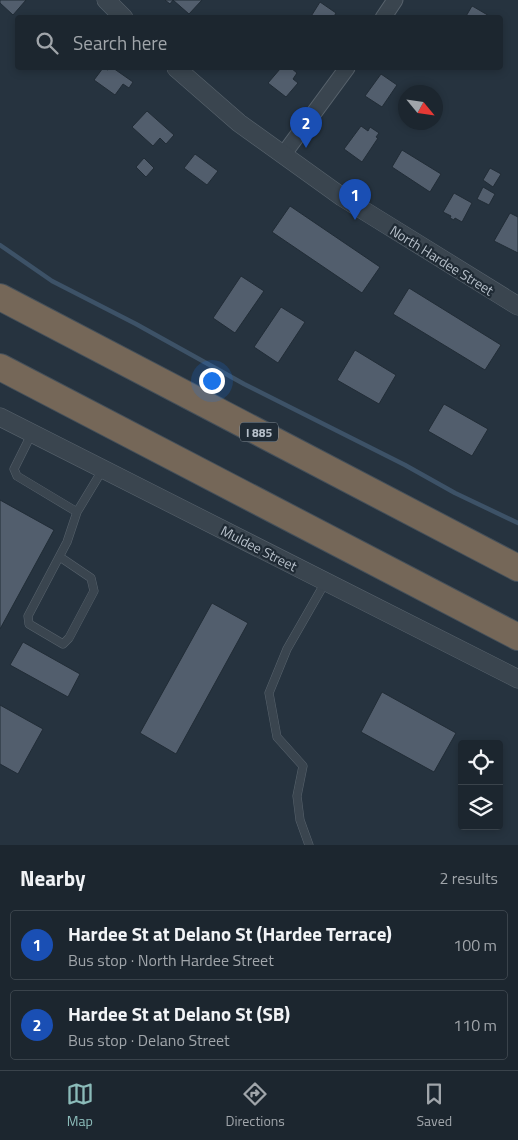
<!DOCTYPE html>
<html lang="en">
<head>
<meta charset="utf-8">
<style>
  :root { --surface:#1c262f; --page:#252e37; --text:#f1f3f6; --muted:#a0a5aa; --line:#3a434b; --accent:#8bbbb9 }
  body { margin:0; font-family:"Titillium Web",sans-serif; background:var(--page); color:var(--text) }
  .controls { position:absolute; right:15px; bottom:15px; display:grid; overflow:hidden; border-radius:5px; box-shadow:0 2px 8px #0003 }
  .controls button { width:45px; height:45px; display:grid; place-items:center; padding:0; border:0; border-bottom:1px solid var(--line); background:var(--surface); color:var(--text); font:25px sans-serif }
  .compass { position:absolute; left:398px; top:85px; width:45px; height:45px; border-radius:50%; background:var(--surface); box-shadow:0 2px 8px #0003; rotate:119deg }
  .you { position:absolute; left:211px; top:380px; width:18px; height:18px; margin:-12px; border:4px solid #fff; border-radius:50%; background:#1a73e8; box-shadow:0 0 0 8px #1a73e833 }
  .badge { display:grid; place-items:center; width:32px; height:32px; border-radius:50%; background:var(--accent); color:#fff; font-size:16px; font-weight:700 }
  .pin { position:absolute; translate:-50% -41px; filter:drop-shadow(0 1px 2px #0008) }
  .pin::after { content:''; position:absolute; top:26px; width:18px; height:15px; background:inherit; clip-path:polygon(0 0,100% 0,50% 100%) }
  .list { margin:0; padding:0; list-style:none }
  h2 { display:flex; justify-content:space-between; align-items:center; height:65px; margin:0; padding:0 20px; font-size:21px }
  h2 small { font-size:16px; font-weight:400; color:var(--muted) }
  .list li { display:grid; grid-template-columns:32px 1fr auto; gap:15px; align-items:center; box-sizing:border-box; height:70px; margin:0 10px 10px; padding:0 10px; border:1px solid var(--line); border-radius:5px }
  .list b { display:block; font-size:19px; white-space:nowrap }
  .list p { margin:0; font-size:16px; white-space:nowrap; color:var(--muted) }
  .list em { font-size:16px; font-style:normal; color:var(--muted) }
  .icon { flex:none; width:28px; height:28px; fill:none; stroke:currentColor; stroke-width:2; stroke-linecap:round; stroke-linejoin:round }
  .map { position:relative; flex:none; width:518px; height:845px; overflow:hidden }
  .search { position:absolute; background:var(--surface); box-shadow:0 2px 8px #0003; left:15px; right:15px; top:15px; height:55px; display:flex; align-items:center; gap:12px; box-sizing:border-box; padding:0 18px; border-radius:5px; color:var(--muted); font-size:19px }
  .sheet { height:225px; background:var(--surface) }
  nav { display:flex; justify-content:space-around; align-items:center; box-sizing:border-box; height:70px; border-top:1px solid var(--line); background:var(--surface); font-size:14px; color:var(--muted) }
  nav a { display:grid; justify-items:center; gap:2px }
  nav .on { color:var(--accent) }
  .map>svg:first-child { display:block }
</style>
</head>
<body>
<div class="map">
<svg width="518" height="845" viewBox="0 0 518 845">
  <rect width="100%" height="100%" fill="#26333f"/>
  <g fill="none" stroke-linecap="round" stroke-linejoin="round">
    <path stroke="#3d5267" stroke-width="4.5" d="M0,245L52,281L136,324L244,384L405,465L455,493L518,523"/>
  </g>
  <path fill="#525e6d" stroke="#212c36" d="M0,0H26L13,15L0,3Z
    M165,0H202L189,14L173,0L170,4Z
    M320,2L336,13L333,18H310Z
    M472,6L474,7L491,17L465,18Z
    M103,68L108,70L110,68H113L133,82L129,88L123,84L115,95L94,80Z
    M283,68H291L297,73L293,79L298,83L286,97L268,83L280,69L281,70Z
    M381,74L397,85L382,107L365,96Z
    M147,111L174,135L166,144L160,138L153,146L132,127Z
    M361,126L368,131L370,127L379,133L376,137L378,138L362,162L344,149Z
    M402,150L441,174L430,192L392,167Z
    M195,154L218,171L207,185L184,168Z
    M144,158L154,168L146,177L136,167Z
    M490,168L501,174L493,187L483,180Z
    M483,187L495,194L489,205L477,199Z
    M454,193L472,203L462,222L455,218L454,220L450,218L451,216L443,212Z
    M290,206L380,267L362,293L272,232Z
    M510,213L518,217V253L494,241Z
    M241,276L264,291L235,333L213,318Z
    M409,288L501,345L485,370L393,314Z
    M281,307L305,322L278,363L254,347Z
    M355,350L396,375L379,404L337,380Z
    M444,404L488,429L472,456L428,431Z
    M0,500L54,530L0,629Z
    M212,603L248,623L176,754L140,733Z
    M23,642L80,674L68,697L10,665Z
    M382,692L456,733L434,772L361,732Z
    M0,705L43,729L18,774L0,764Z"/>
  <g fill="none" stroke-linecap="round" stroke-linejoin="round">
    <defs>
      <path id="service" d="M32,433L14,469L17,476L77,512
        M60,557L91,578L94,591L69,638L63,644L29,624L28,616L67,542L77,512L103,469
        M309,845L300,820L297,796L303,766L277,737L269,693L287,649L326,581"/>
      <path id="minor" d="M383,18L395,0
        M283,155L347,68"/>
      <path id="tertiary" d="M106,0L124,18
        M176,68L239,123L342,197L518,306
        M0,417L518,679"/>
      <path id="motorway" d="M0,297L518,568
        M0,367L518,637"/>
    </defs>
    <use href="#service" stroke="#58636d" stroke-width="9"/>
    <use href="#minor" stroke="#58636d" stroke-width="17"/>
    <use href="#tertiary" stroke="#58636d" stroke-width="19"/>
    <use href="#motorway" stroke="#45505a" stroke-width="28"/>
    <use href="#service" stroke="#3a454f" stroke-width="8"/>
    <use href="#minor" stroke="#3a454f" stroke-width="15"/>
    <use href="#tertiary" stroke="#3a454f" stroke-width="18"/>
    <use href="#motorway" stroke="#756758" stroke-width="26"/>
  </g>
  <g text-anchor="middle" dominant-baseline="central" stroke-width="4.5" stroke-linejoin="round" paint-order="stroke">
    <rect fill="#1f2a34" stroke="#89939d" stroke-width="1" x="240" y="422.5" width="38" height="19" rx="4"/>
    <g font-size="12" font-weight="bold" fill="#b7c0ca">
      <text x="259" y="432">I 885</text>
    </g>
    <g font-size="14" fill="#b7c0ca" stroke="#1f2a34">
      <text transform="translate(442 260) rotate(32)">North Hardee Street</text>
      <text transform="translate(259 548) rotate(27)">Muldee Street</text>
    </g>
  </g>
</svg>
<div class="controls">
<button><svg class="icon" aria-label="locate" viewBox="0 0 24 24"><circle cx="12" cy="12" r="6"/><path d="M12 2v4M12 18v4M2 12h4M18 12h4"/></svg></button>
<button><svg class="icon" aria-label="layers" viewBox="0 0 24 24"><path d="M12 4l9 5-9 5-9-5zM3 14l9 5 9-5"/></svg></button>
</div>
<svg class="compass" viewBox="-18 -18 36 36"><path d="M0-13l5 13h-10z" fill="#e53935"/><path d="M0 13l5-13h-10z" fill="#a0a5aa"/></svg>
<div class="you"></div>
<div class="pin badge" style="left:355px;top:220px;background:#1a4fb4">1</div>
<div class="pin badge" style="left:306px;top:148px;background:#1a4fb4">2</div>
<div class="search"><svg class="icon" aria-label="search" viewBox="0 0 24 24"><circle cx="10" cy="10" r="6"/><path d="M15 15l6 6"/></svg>Search here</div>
</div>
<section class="sheet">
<h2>Nearby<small>2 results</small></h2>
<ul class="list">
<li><span class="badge" style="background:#1a4fb4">1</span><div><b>Hardee St at Delano St (Hardee Terrace)</b><p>Bus stop · North Hardee Street</p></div><em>100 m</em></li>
<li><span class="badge" style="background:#1a4fb4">2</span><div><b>Hardee St at Delano St (SB)</b><p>Bus stop · Delano Street</p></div><em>110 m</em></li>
</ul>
</section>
<nav>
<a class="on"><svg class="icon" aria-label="map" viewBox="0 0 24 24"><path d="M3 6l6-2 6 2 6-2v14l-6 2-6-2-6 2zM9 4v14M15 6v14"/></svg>Map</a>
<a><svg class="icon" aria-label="directions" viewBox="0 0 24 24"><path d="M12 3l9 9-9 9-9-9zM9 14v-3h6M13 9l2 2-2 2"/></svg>Directions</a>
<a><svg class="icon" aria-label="saved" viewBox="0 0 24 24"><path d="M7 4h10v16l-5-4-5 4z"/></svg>Saved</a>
</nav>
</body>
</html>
